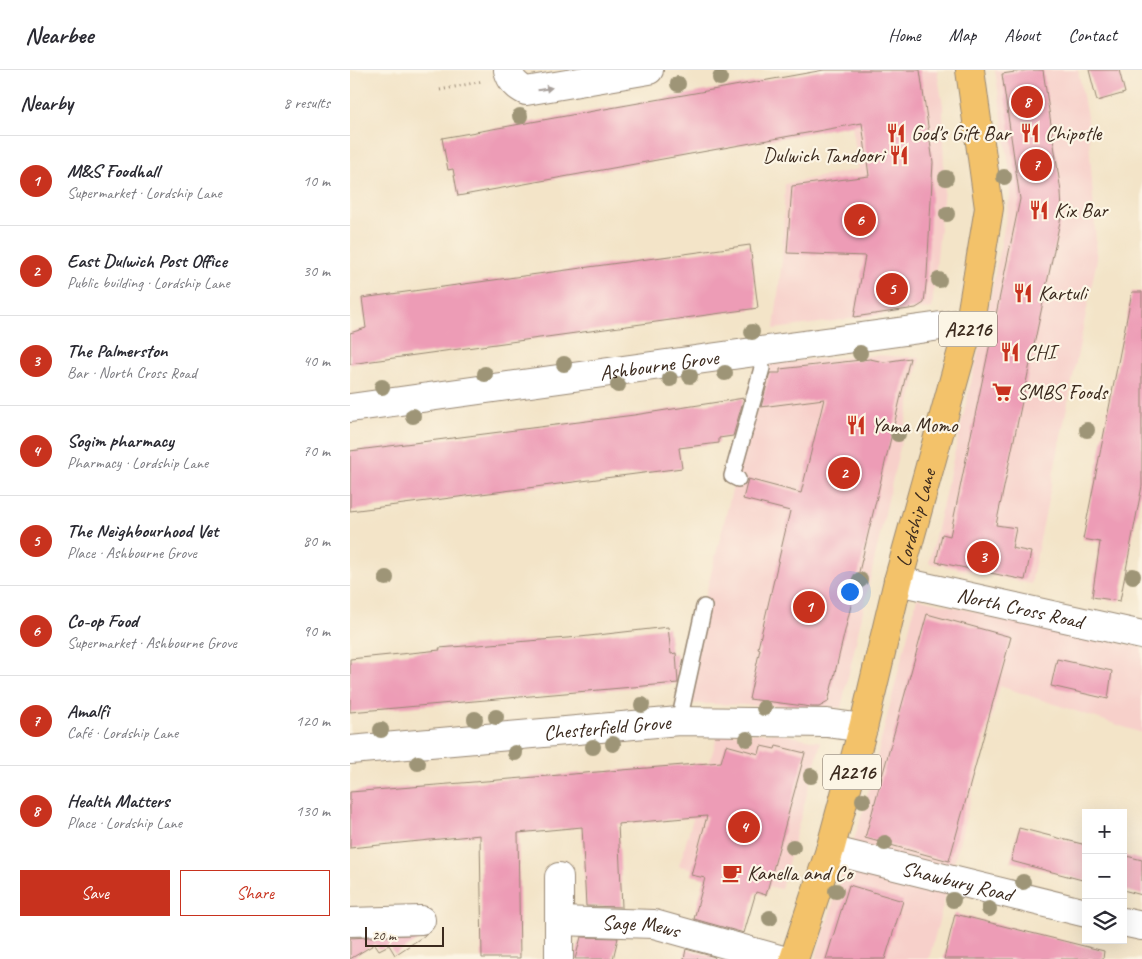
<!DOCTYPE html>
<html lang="en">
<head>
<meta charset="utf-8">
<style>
  :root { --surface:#fff; --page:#f7f7f7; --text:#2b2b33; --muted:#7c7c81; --line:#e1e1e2; --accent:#c8321e }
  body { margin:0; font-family:Caveat,sans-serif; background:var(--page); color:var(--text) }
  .controls { position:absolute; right:15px; bottom:15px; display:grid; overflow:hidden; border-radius:0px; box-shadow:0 5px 20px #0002 }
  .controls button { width:45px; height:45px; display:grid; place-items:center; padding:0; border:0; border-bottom:1px solid var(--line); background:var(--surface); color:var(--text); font:25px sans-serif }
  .scale { position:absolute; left:15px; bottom:12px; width:79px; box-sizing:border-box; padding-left:5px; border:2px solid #3b2a1e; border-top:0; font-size:14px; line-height:18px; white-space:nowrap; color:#3b2a1e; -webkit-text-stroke:4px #fcf5e5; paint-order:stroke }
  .you { position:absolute; left:499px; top:521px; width:18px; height:18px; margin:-12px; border:4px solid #fff; border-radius:50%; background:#1a73e8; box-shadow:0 0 0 8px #1a73e833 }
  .badge { display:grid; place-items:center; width:32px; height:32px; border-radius:50%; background:var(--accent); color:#fff; font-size:16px; font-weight:700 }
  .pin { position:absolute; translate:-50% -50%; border:2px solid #fff; box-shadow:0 1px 5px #0006 }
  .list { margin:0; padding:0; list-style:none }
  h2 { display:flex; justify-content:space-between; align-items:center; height:65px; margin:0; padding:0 20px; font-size:21px }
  h2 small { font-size:16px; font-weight:400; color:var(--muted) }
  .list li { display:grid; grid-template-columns:32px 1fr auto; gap:15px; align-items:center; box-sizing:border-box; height:90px; padding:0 20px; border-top:1px solid var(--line) }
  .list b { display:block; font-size:19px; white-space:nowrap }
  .list p { margin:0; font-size:16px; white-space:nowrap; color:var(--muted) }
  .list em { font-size:16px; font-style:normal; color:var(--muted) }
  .actions { display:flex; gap:10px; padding:15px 20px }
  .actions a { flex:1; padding:11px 0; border:1px solid var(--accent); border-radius:0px; text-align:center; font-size:18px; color:var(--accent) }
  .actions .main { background:var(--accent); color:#fff }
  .icon { flex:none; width:28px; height:28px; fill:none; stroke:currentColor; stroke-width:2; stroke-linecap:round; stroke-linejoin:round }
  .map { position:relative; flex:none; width:792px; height:889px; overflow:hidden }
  header { display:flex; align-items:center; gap:30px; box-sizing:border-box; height:70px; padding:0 25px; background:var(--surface); border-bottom:1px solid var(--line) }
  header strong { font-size:24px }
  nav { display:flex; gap:28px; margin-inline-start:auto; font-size:18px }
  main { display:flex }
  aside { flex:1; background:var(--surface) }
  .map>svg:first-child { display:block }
</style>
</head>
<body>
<header>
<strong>Nearbee</strong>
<nav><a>Home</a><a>Map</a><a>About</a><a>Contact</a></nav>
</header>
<main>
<aside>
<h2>Nearby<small>8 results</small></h2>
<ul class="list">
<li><span class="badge">1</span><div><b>M&amp;S Foodhall</b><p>Supermarket · Lordship Lane</p></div><em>10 m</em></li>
<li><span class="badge">2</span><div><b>East Dulwich Post Office</b><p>Public building · Lordship Lane</p></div><em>30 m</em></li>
<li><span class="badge">3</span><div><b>The Palmerston</b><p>Bar · North Cross Road</p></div><em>40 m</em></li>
<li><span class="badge">4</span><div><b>Sogim pharmacy</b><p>Pharmacy · Lordship Lane</p></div><em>70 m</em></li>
<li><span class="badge">5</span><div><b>The Neighbourhood Vet</b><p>Place · Ashbourne Grove</p></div><em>80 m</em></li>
<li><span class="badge">6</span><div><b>Co-op Food</b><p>Supermarket · Ashbourne Grove</p></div><em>90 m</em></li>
<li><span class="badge">7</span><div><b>Amalfi</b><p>Café · Lordship Lane</p></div><em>120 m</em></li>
<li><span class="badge">8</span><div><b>Health Matters</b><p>Place · Lordship Lane</p></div><em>130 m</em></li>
</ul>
<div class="actions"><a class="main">Save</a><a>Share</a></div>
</aside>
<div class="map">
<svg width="792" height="889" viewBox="0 0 792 889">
  <rect width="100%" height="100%" fill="#fcf5e5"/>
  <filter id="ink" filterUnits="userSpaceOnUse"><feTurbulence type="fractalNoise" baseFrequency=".02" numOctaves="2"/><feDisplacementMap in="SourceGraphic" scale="10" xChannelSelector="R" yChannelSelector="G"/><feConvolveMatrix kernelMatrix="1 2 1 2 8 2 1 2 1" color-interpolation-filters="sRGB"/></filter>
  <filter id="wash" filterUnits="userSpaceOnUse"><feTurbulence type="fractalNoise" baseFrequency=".0096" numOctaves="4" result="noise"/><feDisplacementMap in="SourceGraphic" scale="20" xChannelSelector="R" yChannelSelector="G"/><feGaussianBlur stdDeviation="1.12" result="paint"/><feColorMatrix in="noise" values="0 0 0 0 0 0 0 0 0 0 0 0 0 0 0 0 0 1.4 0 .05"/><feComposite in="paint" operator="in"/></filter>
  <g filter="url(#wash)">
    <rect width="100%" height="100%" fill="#f3e4c8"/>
    <path fill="#f7d0ca" d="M493,0H587L593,36L594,118L582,238L424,259L432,190L435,114L509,99Z
      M645,0H728L738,52L747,189L681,514L579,493L638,239L660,128V102Z
      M528,285L570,288L491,638L328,633L384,413L420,293Z
      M567,528L674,553L792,577V663L650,616L579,889H465L514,738Z
      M427,663L471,672L431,819L329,796L368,664Z"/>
    <g id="blocks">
      <path fill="#ed9cb6" d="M474,0H570L583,92L577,205L574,233L566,238L504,247L515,186L437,183L442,116L519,106L512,53L108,126L103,99L98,100L92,68Z
        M678,0H693L711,122L712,142L646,455L666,458L662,478L681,482L675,510L586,492L592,464L600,466L670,129L652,4Z
        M739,0H769L775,23L747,31Z
        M400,175L408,238L0,294V263L16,258L12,228Z
        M782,222H792V416L770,531L742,527L750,472L733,469Z
        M560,288L478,632L469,637H462L399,629L410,579L408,578L440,441L393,429L398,409L451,423L474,329L411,337L420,303H430V299L520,289L534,292Z
        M394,328L383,366L369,368V373L329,378L332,398L0,441V381L284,345Z
        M577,544L661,567L599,791L515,768Z
        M318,557L321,584L326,583L328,613L0,642V589L90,580L89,578L230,567Z
        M707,589L762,601L758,629L701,616Z
        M376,675L409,684L411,676L425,679L426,676L455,683L416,825L406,822L394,863L344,849L355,808L341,805L357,746L268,754L272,837L236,836L232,757L168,763L170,888H132L130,765L0,778V722L371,692Z
        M669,758L736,775V811L661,791Z
        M773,785L792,790V825L773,820Z
        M499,815L553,831L535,889H476Z
        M605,844L754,881L753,889H594Z
        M77,864L45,885L39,875L29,880L25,874L0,889V868Z
        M231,867L268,868L263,889H225Z
        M336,879L365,887L364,889H334Z"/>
    </g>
  </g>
  <g filter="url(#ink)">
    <use href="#blocks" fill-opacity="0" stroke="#978773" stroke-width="1"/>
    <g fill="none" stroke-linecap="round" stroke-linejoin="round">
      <defs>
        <path id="lane" d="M388,409L382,406L412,298L409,282
          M329,651L354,537"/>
        <g id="street">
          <path d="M158,0C161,11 166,16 176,21L299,0"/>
          <path id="s1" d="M0,338L620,252"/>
          <path id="s2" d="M548,511L792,565"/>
          <path id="s3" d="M0,680L329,651L477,653L513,658"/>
          <path id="s4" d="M480,780L736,843"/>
          <path id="s5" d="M209,851L304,854L429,889"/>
          <path d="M0,852L71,850"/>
          <path d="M773,852L792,856"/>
          <path d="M209,889V807"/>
        </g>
        <g id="primary">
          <path id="s6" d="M444,889L480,780L513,658L548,511L620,252L639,138L620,0"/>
        </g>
      </defs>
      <use href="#lane" stroke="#978773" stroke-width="18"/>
      <use href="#street" stroke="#978773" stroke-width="30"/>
      <use href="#primary" stroke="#978773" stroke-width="30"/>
      <path stroke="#978773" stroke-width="3" stroke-dasharray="1 4" stroke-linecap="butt" d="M90,20L133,11"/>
      <use href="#lane" stroke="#fff" stroke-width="15"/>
      <use href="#street" stroke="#fff" stroke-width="28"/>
      <use href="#primary" stroke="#f3c26a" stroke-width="28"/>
    </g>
    <g fill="#9e9577">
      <circle cx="370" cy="8" r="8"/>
      <circle cx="328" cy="14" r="8"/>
      <circle cx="170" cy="46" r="8"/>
      <circle cx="654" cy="107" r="8"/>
      <circle cx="596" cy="108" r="8"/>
      <circle cx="597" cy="144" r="8"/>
      <circle cx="589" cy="210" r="8"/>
      <circle cx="402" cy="262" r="8"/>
      <circle cx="510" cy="283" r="8"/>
      <circle cx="214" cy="294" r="8"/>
      <circle cx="375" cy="303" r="8"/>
      <circle cx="135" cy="304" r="8"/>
      <circle cx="340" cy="306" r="8"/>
      <circle cx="320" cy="309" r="8"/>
      <circle cx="268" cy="315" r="8"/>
      <circle cx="32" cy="317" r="8"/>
      <circle cx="63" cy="346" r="8"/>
      <circle cx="737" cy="360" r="8"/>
      <circle cx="548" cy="364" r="8"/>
      <circle cx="783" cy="506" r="8"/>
      <circle cx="36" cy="508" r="8"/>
      <circle cx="510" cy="510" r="8"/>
      <circle cx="292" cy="635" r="8"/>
      <circle cx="414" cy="638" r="8"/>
      <circle cx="146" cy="647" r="8"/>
      <circle cx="125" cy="649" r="8"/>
      <circle cx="31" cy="660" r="8"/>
      <circle cx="397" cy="669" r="8"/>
      <circle cx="263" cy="674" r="8"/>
      <circle cx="243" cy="677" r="8"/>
      <circle cx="165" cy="683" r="8"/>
      <circle cx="68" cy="693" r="8"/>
      <circle cx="461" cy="706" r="8"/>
      <circle cx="513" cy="730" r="8"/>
      <circle cx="535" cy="773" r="8"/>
      <circle cx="443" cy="777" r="8"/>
      <circle cx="673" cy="812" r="8"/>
      <circle cx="486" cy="821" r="8"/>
      <circle cx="603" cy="830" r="8"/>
      <circle cx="639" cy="839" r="8"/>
      <circle cx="420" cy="848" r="8"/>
    </g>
    <defs><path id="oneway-solid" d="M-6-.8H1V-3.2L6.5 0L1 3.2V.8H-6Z" transform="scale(1.25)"/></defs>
    <use fill="#a79f9a" href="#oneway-solid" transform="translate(195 19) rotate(-10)"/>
  </g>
  <defs>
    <symbol id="restaurant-bare" viewBox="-9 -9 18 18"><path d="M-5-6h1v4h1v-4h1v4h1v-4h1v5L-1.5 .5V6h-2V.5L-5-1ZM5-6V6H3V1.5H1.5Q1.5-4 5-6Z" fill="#c8321e" stroke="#fcf5e5" stroke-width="2.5" paint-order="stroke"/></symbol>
    <symbol id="supermarket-bare" viewBox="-9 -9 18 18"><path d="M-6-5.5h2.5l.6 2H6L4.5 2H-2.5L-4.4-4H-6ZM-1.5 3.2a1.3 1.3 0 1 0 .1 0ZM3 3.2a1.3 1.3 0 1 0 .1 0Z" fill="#c8321e" stroke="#fcf5e5" stroke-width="2.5" paint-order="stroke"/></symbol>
    <symbol id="cafe-bare" viewBox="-9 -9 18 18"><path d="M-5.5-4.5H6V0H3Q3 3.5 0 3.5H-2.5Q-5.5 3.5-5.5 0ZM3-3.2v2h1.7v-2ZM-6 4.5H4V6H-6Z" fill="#c8321e" stroke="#fcf5e5" stroke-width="2.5" paint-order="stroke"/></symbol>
  </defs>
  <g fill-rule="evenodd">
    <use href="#restaurant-bare" x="532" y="49" width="28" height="28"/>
    <use href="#restaurant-bare" x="666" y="49" width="28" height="28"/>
    <use href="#restaurant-bare" x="535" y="71" width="28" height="28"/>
    <use href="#restaurant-bare" x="675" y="126" width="28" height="28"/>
    <use href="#restaurant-bare" x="659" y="209" width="28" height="28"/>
    <use href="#restaurant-bare" x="646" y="268" width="28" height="28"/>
    <use href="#supermarket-bare" x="638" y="308" width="28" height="28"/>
    <use href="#restaurant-bare" x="492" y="341" width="28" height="28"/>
    <use href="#cafe-bare" x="368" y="789" width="28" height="28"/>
  </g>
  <g text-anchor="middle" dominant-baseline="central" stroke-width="4.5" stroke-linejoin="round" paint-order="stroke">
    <g fill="#fcf5e5" stroke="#75675a" stroke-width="1">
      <rect x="589" y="241.5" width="58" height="35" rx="4"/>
      <rect x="473" y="684.5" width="58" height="35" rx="4"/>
    </g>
    <g font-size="20" font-weight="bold" fill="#3b2a1e">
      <text x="618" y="259">A2216</text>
      <text x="502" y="702">A2216</text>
    </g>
    <g font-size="21" fill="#3b2a1e" stroke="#fcf5e5" text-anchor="start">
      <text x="561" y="63">God's Gift Bar</text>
      <text x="695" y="63">Chipotle</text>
      <text x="534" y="85" text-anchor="end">Dulwich Tandoori</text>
      <text x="704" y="140">Kix Bar</text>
      <text x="688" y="223">Kartuli</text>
      <text x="675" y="282">CHI</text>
      <text x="667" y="322">SMBS Foods</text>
      <text x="521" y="355">Yama Momo</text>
      <text x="397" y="803">Kanella and Co</text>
    </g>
    <g font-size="21" fill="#3b2a1e" stroke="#fcf5e5">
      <text stroke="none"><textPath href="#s1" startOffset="312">Ashbourne Grove</textPath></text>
      <text stroke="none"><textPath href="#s6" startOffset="458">Lordship Lane</textPath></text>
      <text stroke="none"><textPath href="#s2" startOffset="125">North Cross Road</textPath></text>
      <text stroke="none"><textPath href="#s3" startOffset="258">Chesterfield Grove</textPath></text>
      <text stroke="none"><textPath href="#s4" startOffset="131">Shawbury Road</textPath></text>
      <text stroke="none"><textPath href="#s5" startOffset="82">Sage Mews</textPath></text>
    </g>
  </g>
</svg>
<div class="controls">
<button>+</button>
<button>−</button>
<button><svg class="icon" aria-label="layers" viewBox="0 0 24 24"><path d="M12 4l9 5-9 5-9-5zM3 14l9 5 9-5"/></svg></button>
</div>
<div class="scale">20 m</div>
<div class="you"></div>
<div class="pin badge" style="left:459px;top:537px">1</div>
<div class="pin badge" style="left:494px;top:403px">2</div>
<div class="pin badge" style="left:633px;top:487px">3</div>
<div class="pin badge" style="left:394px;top:757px">4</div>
<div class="pin badge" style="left:542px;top:219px">5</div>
<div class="pin badge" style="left:510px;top:150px">6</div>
<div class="pin badge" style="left:686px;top:95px">7</div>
<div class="pin badge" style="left:677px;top:32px">8</div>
</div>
</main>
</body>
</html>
